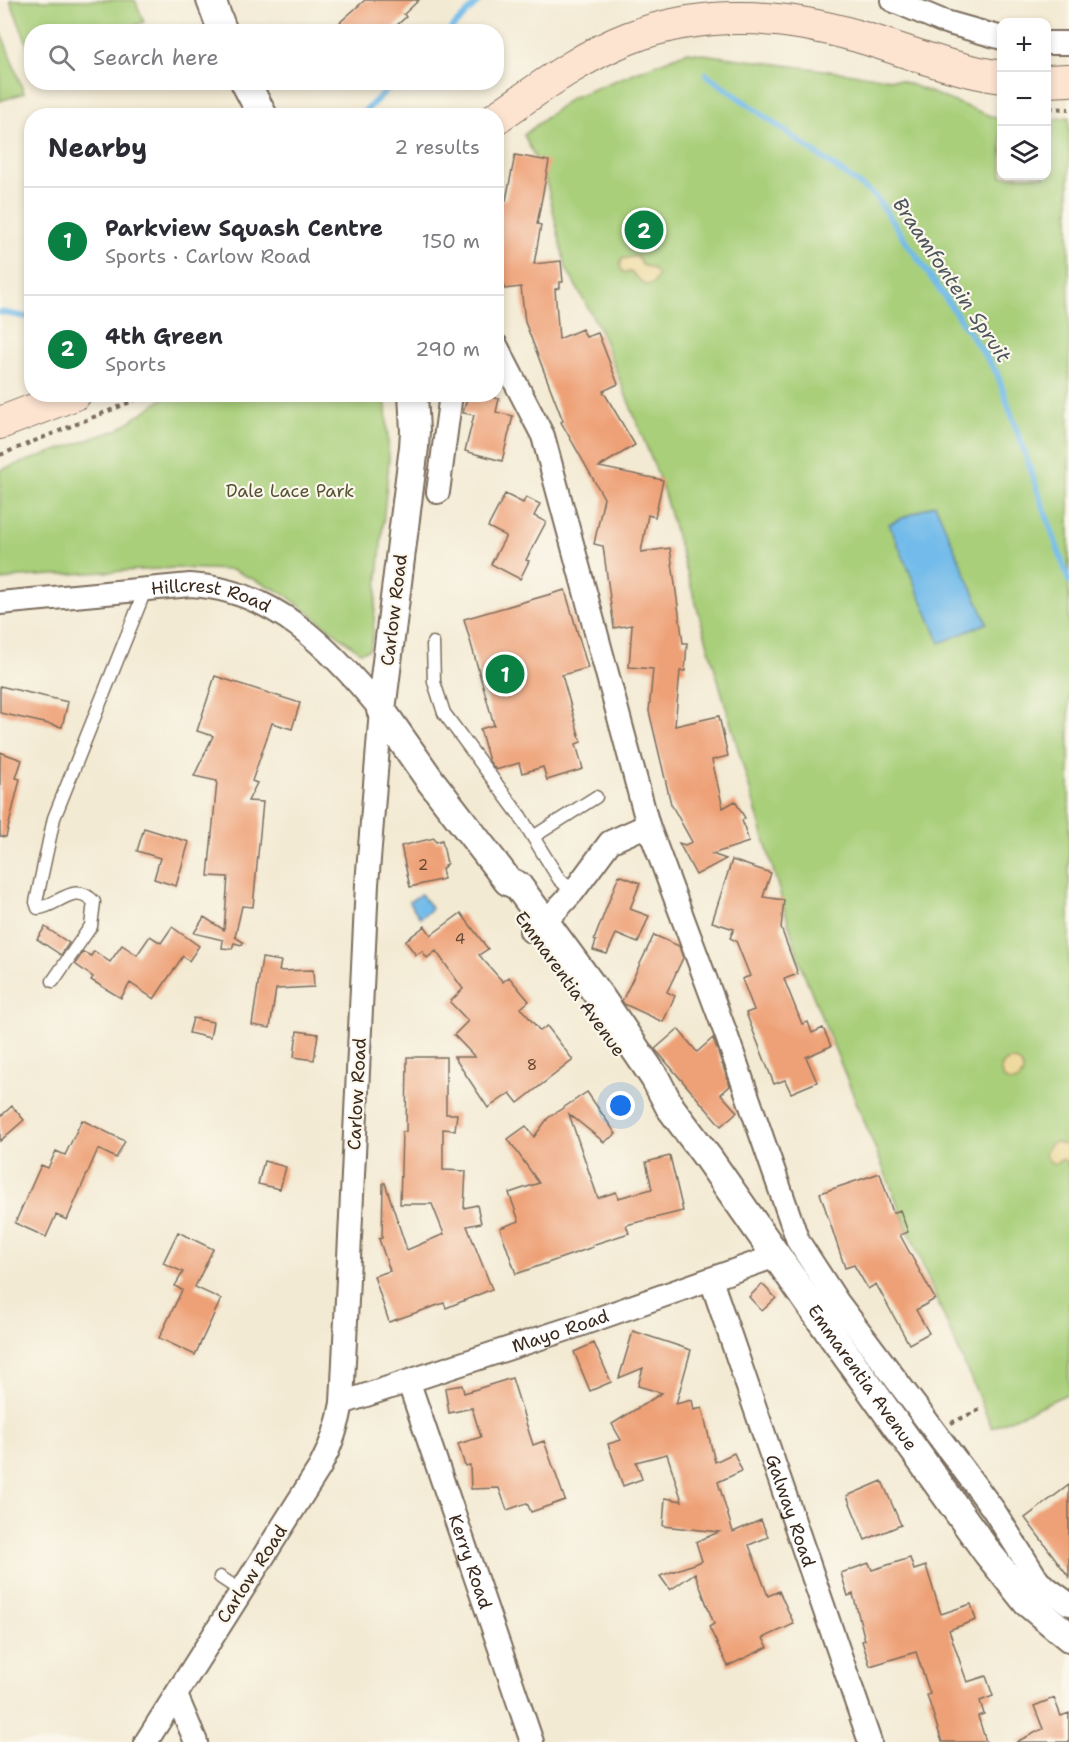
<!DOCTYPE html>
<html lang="en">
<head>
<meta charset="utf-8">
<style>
  :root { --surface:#fff; --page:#f7f7f7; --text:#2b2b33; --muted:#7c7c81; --line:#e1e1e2; --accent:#0b8043 }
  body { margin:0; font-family:"Shantell Sans",sans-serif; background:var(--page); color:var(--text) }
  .controls { position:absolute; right:18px; top:18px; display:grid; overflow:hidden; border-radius:12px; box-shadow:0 3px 9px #0003 }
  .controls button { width:54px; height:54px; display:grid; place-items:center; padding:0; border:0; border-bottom:2px solid var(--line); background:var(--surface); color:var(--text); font:30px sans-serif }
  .you { position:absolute; left:621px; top:1106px; width:21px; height:21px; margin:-15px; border:4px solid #fff; border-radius:50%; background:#1a73e8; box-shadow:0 0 0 9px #1a73e833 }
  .badge { display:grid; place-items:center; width:39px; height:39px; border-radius:50%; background:var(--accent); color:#fff; font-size:20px; font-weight:700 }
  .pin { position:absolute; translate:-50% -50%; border:3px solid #fff; box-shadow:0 2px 6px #0006 }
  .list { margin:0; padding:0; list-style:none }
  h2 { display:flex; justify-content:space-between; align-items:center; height:78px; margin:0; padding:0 24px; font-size:26px }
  h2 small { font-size:20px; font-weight:400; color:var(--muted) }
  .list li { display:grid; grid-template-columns:39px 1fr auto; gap:18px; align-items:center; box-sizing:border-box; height:108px; padding:0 24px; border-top:2px solid var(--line) }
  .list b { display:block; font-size:22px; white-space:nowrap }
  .list p { margin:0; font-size:20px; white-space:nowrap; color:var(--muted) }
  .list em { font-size:20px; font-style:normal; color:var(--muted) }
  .icon { flex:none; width:33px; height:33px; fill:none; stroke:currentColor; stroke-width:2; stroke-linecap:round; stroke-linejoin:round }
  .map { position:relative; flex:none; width:1069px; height:1742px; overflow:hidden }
  .search { position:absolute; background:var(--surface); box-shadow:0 3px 9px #0003; left:24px; top:24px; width:480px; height:66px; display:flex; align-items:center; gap:15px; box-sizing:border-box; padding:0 21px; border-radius:24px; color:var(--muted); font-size:22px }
  .panel { position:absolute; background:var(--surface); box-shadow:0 3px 9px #0003; left:24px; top:108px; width:480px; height:294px; border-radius:24px }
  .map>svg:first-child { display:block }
</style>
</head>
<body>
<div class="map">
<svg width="1069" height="1742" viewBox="0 0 1069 1742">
  <rect width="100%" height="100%" fill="#fbf7ec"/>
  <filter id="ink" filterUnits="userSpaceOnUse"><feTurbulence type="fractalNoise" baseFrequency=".0167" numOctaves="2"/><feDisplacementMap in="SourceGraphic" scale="12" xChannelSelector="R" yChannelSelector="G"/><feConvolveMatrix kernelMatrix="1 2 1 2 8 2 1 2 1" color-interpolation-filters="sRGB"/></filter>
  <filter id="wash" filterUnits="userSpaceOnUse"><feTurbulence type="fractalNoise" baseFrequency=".008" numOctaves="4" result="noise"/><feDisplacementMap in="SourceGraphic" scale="24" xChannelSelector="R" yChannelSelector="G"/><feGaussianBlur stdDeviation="1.35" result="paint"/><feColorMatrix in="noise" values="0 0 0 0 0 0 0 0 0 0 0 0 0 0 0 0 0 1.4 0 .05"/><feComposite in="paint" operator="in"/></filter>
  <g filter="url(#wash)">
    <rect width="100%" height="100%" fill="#f3ead3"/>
    <path fill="#a9cf7a" stroke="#727c4c" stroke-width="1.5" d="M10,0H135L144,22L119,31L32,32L31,54Z
      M0,29L24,93L0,101Z
      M687,52L899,80L1001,120L1002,176H1046L1047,120L1069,117V1393L992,1428L936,1298L801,966L661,483L599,328L566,268L546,180L524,135L571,98Z
      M170,394L384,395L386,406L389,460L372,641L369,650L360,652L283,593L233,570L176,568L19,577L0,581V470L117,430Z"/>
    <path fill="#eeda9e" stroke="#94825e" stroke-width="1.5" d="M637,256L642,265L652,268L658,275L653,284L645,285L631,272H623L620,266L622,259Z
      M1001 1071a11 11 0 1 1 22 0a11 11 0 1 1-22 0Z
      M1055,1142L1069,1146V1169L1068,1164L1063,1159L1055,1164C1049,1162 1048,1160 1045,1154L1050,1144Z"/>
    <path fill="#72bbea" stroke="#567284" stroke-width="1.5" d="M935,504L987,623L940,643L889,524Z
      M421,894L432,909L420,918L409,902Z"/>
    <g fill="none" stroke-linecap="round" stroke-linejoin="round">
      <path stroke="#72bbea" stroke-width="6" d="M448,32L480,0
        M706,74L875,196L997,373L1069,581
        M360,116L395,82
        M0,312L32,318"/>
    </g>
    <g id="blocks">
      <path fill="#eea076" d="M365,0H419L404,14L406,17L389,32H329Z
        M515,155L549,161L537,224L541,225L534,264L561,261L563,282H560V288L555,289L559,339L582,329L586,337L598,333L618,384L603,391L635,445L599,467L663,480L655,517L648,515L641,552L670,548L683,643H687L685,671H680L675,726L719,716L728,756L712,760L723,808L735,801L745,818L742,820L749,842L712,854L726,859L696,875L679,843L685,845L692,842L671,804L649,711L653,669L629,667L632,625L614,628L603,546L594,544L604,498L561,422L563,421L525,322L521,287L504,289L501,262L496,261V198L506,200Z
        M468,394H479L499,399L496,412L513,416L502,461L465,451L474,415L463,413Z
        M505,494L523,503L526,497L540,504L534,516L546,522L526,560L529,561L520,579L491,564L506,536L488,527Z
        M565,590L588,668L562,675L581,742L576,744L583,769L547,780L543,767L522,773L519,763L496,770L489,761L480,729L494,725L464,619Z
        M215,676L300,703L292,729L272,723L252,781L257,783L248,801L263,802L253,907L242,906L235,937L243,942L242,945L234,943L232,949L222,948L223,940L194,933L204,917L224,930L228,877L208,876L217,781L194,776L213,736L197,731Z
        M0,686L68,702L62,727L0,713Z
        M0,752L22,760L16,778L20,779L6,837L0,836Z
        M144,828L189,842L176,886L154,879L160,858L137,851Z
        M434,838L436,842L442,840L447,864L442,869L444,879L410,887L401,846Z
        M732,860L771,873L763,897L784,900L781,928L798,974L784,979L802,1024L808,1022L812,1033L823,1028L831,1046L806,1057L817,1082L791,1093L785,1080L774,1084L746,1013L754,1010L742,979L750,976L736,941L730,938L734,929L712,922Z
        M619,875L640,883L630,909L649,916L638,943L616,934L607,954L593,950L596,941L594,940Z
        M461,913L488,949L479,955L503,982L509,977L529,1001L521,1008L540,1031L547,1026L573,1060L518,1103L510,1093L488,1108L454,1057H475L454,1035L468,1021L450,1002L463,989L436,951L427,958L422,951L416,955L405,941L425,926L431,935Z
        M45,927L69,943L61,955L37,939Z
        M172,927L199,946L189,961L183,956L154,999L130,983L121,998L91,980L93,977L75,964L83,952L91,956L94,951L110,962L122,945L137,955L150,936L161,943Z
        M654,935L679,946L683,958L667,992L675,996L663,1022L624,1004L622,1001Z
        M262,958L281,961L279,971L313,970L314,987L276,989L270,1028L252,1025Z
        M193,1018L213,1022L210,1038L189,1033Z
        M678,1029L697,1052L713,1038L730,1086L721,1094L737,1112L721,1126L655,1049Z
        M297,1031L318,1034L314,1060L294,1057Z
        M407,1057H446V1114H457L455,1130L443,1129V1170L466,1171L464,1208L477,1205L481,1223L467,1226L492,1289L446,1308L444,1303L389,1322L374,1276L390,1271L379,1239L382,1238L383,1183H385L407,1250L444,1234L432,1204H400L402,1132H406Z
        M587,1092L616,1134L604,1142L569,1114L598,1198L616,1192L618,1198L652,1189L646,1162L670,1156L683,1211L626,1225L629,1233L592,1245L593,1247L516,1274L500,1228L519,1221L509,1193L539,1183L508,1139L526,1126L534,1137L548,1118Z
        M12,1106L24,1120L0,1141V1117Z
        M82,1120L125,1141L116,1158L98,1149L67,1220L56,1215L46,1237L15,1223L41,1165L48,1168L56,1151L65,1155Z
        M264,1161L286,1167L280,1189L258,1184Z
        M880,1173L893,1213L900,1210L908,1232L900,1235L935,1299L916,1310L929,1333L909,1344L876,1284L868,1289L854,1265L845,1268L820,1193Z
        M178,1232L213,1249L195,1287L221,1299L195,1355L159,1338L182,1290L175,1286L183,1272L163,1263Z
        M762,1284L776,1298L762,1311L749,1297Z
        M633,1331L691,1350L676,1404L692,1400L694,1410L702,1408L715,1462L734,1453L742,1471L718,1482L733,1532L761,1520L768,1537L749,1545L768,1596L779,1591L794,1624L763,1638L768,1647L728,1666L709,1627L714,1624L695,1573L670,1590L660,1576L702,1561L696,1542L719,1532L663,1526L665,1498L682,1501L667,1454L636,1462L642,1479L623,1486L608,1444L621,1440L612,1424L662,1393L638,1386L643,1368L619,1378Z
        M594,1343L611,1382L590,1391L574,1352Z
        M512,1378L533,1445L544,1441L565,1500L531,1512L527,1503L507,1510L499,1488L471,1489L470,1465L465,1466L458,1444L481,1437L472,1408L449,1413L445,1388L462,1385L464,1393Z
        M882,1481L901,1525L865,1540L847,1496Z
        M1069,1485V1577L1025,1518Z
        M910,1558L914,1570L926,1566L941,1614L971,1604L976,1620L949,1630L967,1682L986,1676L993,1696L980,1701L984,1714L978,1716L986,1742H942L927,1695L930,1694L916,1652L870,1666L862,1641L865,1640L853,1594L848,1596L841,1573L869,1563L872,1570Z
        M1054,1698L1061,1716L1069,1713V1742H1016L1043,1729L1034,1706Z"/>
    </g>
  </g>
  <g filter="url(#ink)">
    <use href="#blocks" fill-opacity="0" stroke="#7b6d5d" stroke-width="1.5"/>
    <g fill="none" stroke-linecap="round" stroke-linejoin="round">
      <defs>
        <path id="service" d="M433,643L434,682L444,713L520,816L559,879L573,892
          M533,837L596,797
          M53,981L91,926L94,902C75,880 57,907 38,908L36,902L54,818L146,588
          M220,1577L241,1591"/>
        <g id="minor">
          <path d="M892,0L942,21L1002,38"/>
          <path d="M1046,43H1069"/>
          <path d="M496,345L543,436L648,825L726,1034L798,1241L837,1301L993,1509L1039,1582L1069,1604"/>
          <path d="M438,492L451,394"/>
          <path id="s1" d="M0,603L190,585C274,589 331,649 381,710L367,884L342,1403C338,1427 331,1446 320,1467L146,1742"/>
          <path d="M531,931L545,922L573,892L610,842L648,825"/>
          <path id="s2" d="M711,1280L870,1742"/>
          <path id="s3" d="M409,1383L532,1742"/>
          <path id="s4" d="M342,1403L571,1328L776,1256"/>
          <path d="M176,1695L196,1742"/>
        </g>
        <g id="tertiary">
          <path d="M211,0L223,32"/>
          <path d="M245,82L263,116"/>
          <path id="s5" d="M413,394L415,431L414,447L381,710L430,780L508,881L518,886L602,1000L655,1078L670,1107L708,1158L824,1324L987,1552L1027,1602L1069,1637"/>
        </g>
        <path id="secondary" d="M1046,81L1069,80
          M496,118C538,89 582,56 629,38C704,9 781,14 857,36C905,50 951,70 1002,77
          M0,423L75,394"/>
      </defs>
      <use href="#service" stroke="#7b6d5d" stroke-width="15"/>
      <use href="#minor" stroke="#7b6d5d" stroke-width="26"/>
      <use href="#tertiary" stroke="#7b6d5d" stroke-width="32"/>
      <use href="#secondary" stroke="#7b6d5d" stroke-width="34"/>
      <path stroke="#7b6d5d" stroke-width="4" stroke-dasharray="4.5 4.5" stroke-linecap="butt" d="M1049,108L1069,109
        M0,455L133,401L143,394
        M951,1423L981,1409"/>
      <use href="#service" stroke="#fff" stroke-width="12"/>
      <use href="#minor" stroke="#fff" stroke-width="22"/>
      <use href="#tertiary" stroke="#fff" stroke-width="28"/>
      <use href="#secondary" stroke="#fde4d1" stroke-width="32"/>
    </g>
  </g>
  <g text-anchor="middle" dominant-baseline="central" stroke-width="4.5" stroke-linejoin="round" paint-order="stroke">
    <g font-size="15" fill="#684834">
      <text x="423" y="865">2</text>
      <text x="460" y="939">4</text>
      <text x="532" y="1065">8</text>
    </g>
    <g font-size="18" fill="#565335" stroke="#fbf7ec">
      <text x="290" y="491">Dale Lace Park</text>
    </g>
    <g font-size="18" fill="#3b2a1e" stroke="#fbf7ec">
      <text stroke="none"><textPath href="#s1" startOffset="213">Hillcrest Road</textPath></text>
      <text transform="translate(394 610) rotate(-83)">Carlow Road</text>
      <text transform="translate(570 984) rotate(54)">Emmarentia Avenue</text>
      <text transform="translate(357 1094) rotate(-87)">Carlow Road</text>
      <text stroke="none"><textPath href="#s4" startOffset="230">Mayo Road</textPath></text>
      <text stroke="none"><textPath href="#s5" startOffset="1143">Emmarentia Avenue</textPath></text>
      <text stroke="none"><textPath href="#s2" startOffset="244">Galway Road</textPath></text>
      <text stroke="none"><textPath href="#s3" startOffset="189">Kerry Road</textPath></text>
      <text transform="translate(252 1574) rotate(-57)">Carlow Road</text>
    </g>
    <g font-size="20" font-style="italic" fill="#4c565b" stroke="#fbf7ec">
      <text transform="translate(952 280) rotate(56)">Braamfontein Spruit</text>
    </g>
  </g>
</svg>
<div class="controls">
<button>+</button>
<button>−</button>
<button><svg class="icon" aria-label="layers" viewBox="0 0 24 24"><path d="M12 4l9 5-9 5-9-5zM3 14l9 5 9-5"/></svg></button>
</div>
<div class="you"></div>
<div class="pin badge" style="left:505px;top:674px">1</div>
<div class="pin badge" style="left:644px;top:230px">2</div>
<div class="search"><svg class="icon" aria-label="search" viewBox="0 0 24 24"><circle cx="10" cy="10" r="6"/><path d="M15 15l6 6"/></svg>Search here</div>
<section class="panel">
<h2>Nearby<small>2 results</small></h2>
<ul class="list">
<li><span class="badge">1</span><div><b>Parkview Squash Centre</b><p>Sports · Carlow Road</p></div><em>150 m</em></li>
<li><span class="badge">2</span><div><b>4th Green</b><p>Sports</p></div><em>290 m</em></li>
</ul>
</section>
</div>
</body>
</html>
